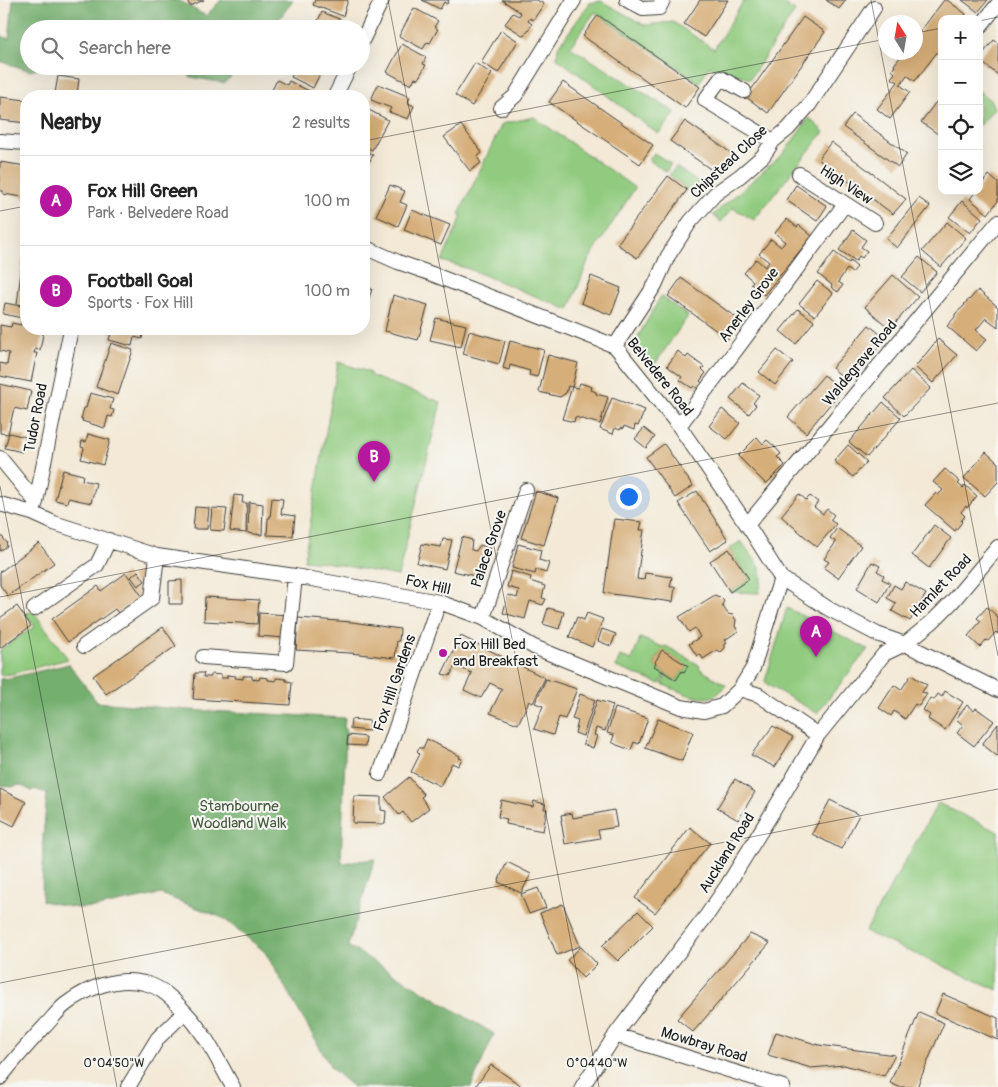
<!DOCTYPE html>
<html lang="en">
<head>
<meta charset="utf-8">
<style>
  :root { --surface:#fff; --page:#f2f2f2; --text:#222; --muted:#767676; --line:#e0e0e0; --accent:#b5179e }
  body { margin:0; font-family:Pangolin,sans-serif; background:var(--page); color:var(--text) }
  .controls { position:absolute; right:15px; top:15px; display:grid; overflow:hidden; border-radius:10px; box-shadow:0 5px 20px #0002 }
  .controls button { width:45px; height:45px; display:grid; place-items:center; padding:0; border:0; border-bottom:1px solid var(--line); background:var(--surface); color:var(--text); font:25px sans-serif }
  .compass { position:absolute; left:878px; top:15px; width:45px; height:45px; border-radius:50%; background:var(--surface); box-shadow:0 5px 20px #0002; rotate:349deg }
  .you { position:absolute; left:628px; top:496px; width:18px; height:18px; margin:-12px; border:4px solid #fff; border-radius:50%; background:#1a73e8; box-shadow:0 0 0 8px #1a73e833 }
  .badge { display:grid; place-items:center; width:32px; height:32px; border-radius:50%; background:var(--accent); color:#fff; font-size:16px; font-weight:700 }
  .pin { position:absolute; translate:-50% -41px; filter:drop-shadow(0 1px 2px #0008) }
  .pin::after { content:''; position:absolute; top:26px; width:18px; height:15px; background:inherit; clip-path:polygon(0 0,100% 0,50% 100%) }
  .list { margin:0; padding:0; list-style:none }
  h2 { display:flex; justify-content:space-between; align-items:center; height:65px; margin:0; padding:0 20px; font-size:21px }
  h2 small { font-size:16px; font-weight:400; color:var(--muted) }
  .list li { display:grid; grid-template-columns:32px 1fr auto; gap:15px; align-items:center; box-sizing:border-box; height:90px; padding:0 20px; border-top:1px solid var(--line) }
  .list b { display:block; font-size:19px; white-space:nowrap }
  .list p { margin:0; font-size:16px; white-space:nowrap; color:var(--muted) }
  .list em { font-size:16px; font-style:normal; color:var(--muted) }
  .icon { flex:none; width:28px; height:28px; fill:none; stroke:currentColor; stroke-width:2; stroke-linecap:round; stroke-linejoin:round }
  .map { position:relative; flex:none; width:998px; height:1087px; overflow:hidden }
  .search { position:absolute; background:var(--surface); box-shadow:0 5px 20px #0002; left:20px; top:20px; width:350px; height:55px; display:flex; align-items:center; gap:12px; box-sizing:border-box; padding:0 18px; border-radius:28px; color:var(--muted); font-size:19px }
  .panel { position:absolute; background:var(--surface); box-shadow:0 5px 20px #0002; left:20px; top:90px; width:350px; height:245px; border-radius:20px }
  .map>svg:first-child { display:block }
</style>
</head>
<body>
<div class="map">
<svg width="998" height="1087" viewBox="0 0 998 1087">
  <rect width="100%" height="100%" fill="#f6f6f2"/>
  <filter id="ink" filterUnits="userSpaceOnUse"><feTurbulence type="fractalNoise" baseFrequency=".02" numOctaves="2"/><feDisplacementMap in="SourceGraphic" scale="10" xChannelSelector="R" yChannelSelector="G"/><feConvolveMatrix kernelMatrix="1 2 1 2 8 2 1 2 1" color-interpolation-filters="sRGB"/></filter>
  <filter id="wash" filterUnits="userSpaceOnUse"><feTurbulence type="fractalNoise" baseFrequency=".0096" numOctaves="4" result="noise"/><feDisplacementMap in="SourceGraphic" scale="20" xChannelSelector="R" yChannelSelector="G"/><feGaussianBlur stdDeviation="1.12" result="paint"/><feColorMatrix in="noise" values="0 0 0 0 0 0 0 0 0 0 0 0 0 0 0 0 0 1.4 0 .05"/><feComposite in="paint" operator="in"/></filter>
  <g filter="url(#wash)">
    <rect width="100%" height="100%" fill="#f3e9d6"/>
    <path fill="#91cb7f" stroke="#56744e" d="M744,0H778L795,11L750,79L726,71L709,67L699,83L595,12L570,47L676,113L658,134L557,58L558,47L590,3L601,1L645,25L673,22L714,49Z
      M979,91L991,101L994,108L982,124L979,125Z
      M534,117L635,188L588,261L569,310L469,269L442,261L462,216L459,214L502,124Z
      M809,118L824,132L754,220L733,208L721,222L713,215L783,154Z
      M654,153L671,164L666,172L649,160Z
      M676,167L704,187L695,195L669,175Z
      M661,296L688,316L653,367L636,347L635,342Z
      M338,362L366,371L369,372L371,376L441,402L398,576L325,562L304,560Z
      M741,541L760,567L762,579L759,593L730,592L749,579L729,549Z
      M787,608L868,649L817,713L768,685L765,681Z
      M33,611L68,659L11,674L0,675V650L35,626L25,614Z
      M640,638L663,647L666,646L699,665L700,669L726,685C723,689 719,694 714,696C699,702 676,690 662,684L666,674L676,680L682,671L684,672L687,666L662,650L655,662L656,663L654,666L665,673L660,684L616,667L620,656L632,660Z
      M938,803L998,832V990L865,932Z"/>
    <path fill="#74af6e" stroke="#486645" d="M13,0H178L206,16L221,0H293L272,29H130L120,21L115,29H29V66H42L31,71L0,61V35L9,39Z
      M177,66H243L224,83L191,77Z
      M69,664L97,702L189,710L345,718L344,728L346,729L341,863L375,859L348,946L494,1034L471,1087H353L332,1069L265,952L223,918L161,894L98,907L76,908L42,901L43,838L47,793L34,789L32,791L20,785L11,787L0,785V679L10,678Z"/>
    <g id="blocks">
      <path fill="#d6ae79" d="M187,0H204L190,6Z
        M315,0H348L343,16L313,5Z
        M422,0H449L447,4L444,2L440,9Z
        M502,0H537L544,4L533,20L530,18L528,21L532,24L524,36L505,24L513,13L519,16L521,13Z
        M700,0H728L704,37L684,24Z
        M826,0H846L839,9Z
        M944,0H947L966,14L963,19H942V46L915,81L907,75L900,85L910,92L890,119L877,109L898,82L891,78L895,73L892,70L895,66L894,65L904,52H916V37Z
        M962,0H988L978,12Z
        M414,8L438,21L434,27L438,29L430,43L427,42L423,49L399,36Z
        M322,12L344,21L340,29H314Z
        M598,15L700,87L685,108L583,36Z
        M803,17L825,32L768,113L746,97Z
        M501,30L518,41L498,73L481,62Z
        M994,40L998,43V75L979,60V58Z
        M402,44L426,57L423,64L426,65L418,79L415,78L411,85L387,72Z
        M475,63L492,74L472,106L455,95Z
        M296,66H324L313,88L291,77Z
        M58,76L79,79L77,95L70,94L69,96H62V94L55,93Z
        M277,80L287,85L289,81L313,93L312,96H269Z
        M563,82L653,145L640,164L549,102Z
        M378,84L410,97L408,103L414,106L408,119L389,112L391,108L371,100Z
        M0,97L26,100V123L0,120Z
        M936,102L942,107V137L921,122Z
        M365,108L388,120L372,150L364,146V111Z
        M853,114L907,154L898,167L843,127Z
        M685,121L734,155L719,175L670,141Z
        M461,125L482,153L477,157L481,163L470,171L444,137Z
        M831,142L906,199L893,214L818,159Z
        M364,150L373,155L364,171Z
        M0,162L26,166V200L23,199V197L3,194V191H0Z
        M989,175L998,183V201L988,214L970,199L976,191H979V187Z
        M668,176L687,190L637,258L617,244Z
        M390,185L405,191L400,202L407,205L398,226L376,216Z
        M796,185L827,206L817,221L786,200Z
        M919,198L930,206L897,248L886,239Z
        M962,201L982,218L970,233L949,217Z
        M412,210L450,225L441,245L404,230Z
        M787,219L797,227L799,225L812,236L764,295L751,284L753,281L744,273L756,259L765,267L769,262L759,254L771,239L781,247L785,242L775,233Z
        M947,222L966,238L941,267L922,251Z
        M853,230L866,240L861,247L867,251L862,258L859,256L856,261L839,250Z
        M834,252L849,263L850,261L857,267L852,273L847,269L838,282L843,285L838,292L831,287L832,285L818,274Z
        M23,256L26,257V305L17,304Z
        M919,257L937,272L920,292L902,277Z
        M893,275L918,297L890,329L865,307Z
        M591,276L621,288L611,315L581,303Z
        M681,278L741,321L728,339L668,296Z
        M817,281L833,293L815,316L799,304Z
        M364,286L372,289L364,312Z
        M978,290L998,307V327L986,318L976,330L987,339L976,351L947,326L955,317V314L964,306L965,303L970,299Z
        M393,295L428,305L418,340L385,331Z
        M5,303L26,307V329H44L40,350L35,349L34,353H37L31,382L0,376V363L7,365L9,353L0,351V325L11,327L12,323L21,325L22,318L3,314Z
        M798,309L814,321L796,344L780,331Z
        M436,318L466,325L461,347L430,340Z
        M869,325L886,339L849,382L832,368Z
        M107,329H144L142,339L134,337L132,346L109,340L111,333L107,331Z
        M469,331L505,341L499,364L463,354Z
        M938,339L957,355L933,383L915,367Z
        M510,341L544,350L537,377L529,375L530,371L510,365L509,370L503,368Z
        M111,343L133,350L118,395L96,387Z
        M777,350L793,362L775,385L759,372Z
        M678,351L686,358L688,355L704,367L702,369L706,373L700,381L702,383L698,389L694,386L692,388L680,380L682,377L667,366Z
        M548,355L578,363L572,387L578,388L580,383L592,387L591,390L596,392V394L608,397L600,424L575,417L574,422L562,419L572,387L568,386L566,393L560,397L539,392Z
        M911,370L931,388L904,416L885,398Z
        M824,375L842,390L806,433L788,417Z
        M743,383L759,395L753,403L756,405L749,414L730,399Z
        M0,384L31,391L27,411L14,408L8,434L0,433Z
        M90,393L113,399L110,409L114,410L112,417L108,416L105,428L82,421L83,419H81L84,408H86Z
        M612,398L645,410L638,426L635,425L634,430L624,426L623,429L621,428L620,430L615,428L613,434L600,429Z
        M883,402L901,418L867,457L849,442Z
        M722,409L740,423L727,439L709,426Z
        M644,428L655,437L646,448L635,439Z
        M9,433L26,437L22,452L5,448Z
        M88,434L110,440L103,465L81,459L84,448L81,447L82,441L86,442Z
        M757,437L763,444L767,440L775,447L781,454L777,457L785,465L766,484L738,456Z
        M664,444L693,486L675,498L646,457Z
        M848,445L867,462L853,477L834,461Z
        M986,452L998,463V482L985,496L964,478Z
        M945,469L960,482L958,484L963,488L965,485L977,496L967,508L966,506L961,512L965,516L961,521L962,522L955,531L925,505L936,493L938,495L943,490L933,482Z
        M63,470L83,475L82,480L96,483L91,503L68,498L67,503L55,500Z
        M536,491L558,498L544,545L521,538Z
        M697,491L728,540L710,551L678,503Z
        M799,494L806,500L810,496L818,502L814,507L823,514L827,509L834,515L830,520L836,524L817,547L781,516Z
        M234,495L243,496L242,503H247L246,533L230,531Z
        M272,498L283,499L281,514L295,516L293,536L267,535L268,518H270Z
        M249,502L263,504L262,535L248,533Z
        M195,507L209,508L207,529H193Z
        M212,508L227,509L224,531L210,530Z
        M614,519L642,522L640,530H644L637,579L644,580L645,573L672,577L670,587H675L673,602L604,593Z
        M934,525L951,538L929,568L912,555Z
        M837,528L861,546L838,578L824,568L829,562L824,559L836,542L830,538Z
        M0,534L7,543L6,544L7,546L0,551Z
        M462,537L472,540L471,550L476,551L480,545L490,548L484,578L453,571Z
        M443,539L452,540L445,569L417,563L422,544L441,547Z
        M39,543L54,563L8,596L0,585V572Z
        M518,544L541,550L539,560L549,563L546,573L536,570L535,574L512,568Z
        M729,549L749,579L730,592L710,561Z
        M872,562L880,566L877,571L884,575L882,579L890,583L879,602L857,588Z
        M138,571L145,581L138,586L131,577Z
        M511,571L531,577L530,581L545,586L542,598L546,599L543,605L530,601L525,619L503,613L508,595L517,598L519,590L507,587Z
        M126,573L142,596L118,613L115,609L68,642L52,619L98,586L101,591Z
        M182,580V604H169V581Z
        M905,582L926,594L910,621L892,611L896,603L887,598L894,585L901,589Z
        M715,595L717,596L720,597L724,601L722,605L728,614L733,615L736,620L735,626L738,631L725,640L727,643L725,644V648L721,652L717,650L703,659L700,654L697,656L689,644L700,637L695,628L689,632L679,617Z
        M205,597L259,600L257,624L204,621Z
        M17,606L31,626L0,648V618Z
        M987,607L998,617V634L996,632L988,641L986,640L980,647L968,636L981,621L977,618Z
        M548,608L564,612L559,629L543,624Z
        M259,613L287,615L285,638L258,636Z
        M587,613L603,619L592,647L569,637L577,617L584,620Z
        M298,618L352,622L400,629L399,641H397L395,658L350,653L296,650Z
        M163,627L176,646L106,694L93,676Z
        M602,629L616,634L611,646L598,641Z
        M461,636L545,678L533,703L529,701L518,724L490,713L502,689L490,683L481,698L464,690L472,673L455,666L450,676L442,674Z
        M662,650L688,666L684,672L682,671L676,680L654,666L656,663L655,662Z
        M195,673H204L203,677H211V674L221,675V678H227V675L236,676L235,678L243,679V676H252V679L259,680L260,677L268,678V680L276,681V678L286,679V681L292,682L290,705L193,699Z
        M911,675L927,685L922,692L927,694L919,706L915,704L905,719L894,711L891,716L879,708L894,685L901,690Z
        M546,679L577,689L565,719L559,717L553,735L534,729L543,706L535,703Z
        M945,691L963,702L945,730L928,719L930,715L923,710L930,698L934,700L938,694L942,697Z
        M580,694L595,700L583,736L575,733L578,721L572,719Z
        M597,700L613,705L605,731L596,728L594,735L597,736L593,748L583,744Z
        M967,705L974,711L976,708L994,721L974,746L957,733L963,725L956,719Z
        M615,708L648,718L639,744L634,742L631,750L617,745L612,742L614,735L607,733Z
        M351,719L370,721L369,731L350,729Z
        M658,719L693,732L682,761L645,748Z
        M998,724V755L997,756L982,744Z
        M773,726L793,737L775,767L751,755Z
        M348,735L366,737L365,746L347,745Z
        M427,739L460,756L459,758L462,759L458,766L452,763L440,786L411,772L420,754L417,751L419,748H423Z
        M409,777L424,795L421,797L429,808L411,822L403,812L399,815L385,797Z
        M735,779L755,792L738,820L717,808Z
        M0,789L26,802L14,826L0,819Z
        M354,796L381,797V810L386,811L385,824L353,823Z
        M501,800L533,807L534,801L545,804L544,809H547L543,831L506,824L507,819L498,817Z
        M830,800L859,815L841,849L812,834Z
        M614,810L617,827L598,830L600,838L565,844L561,820H562L561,815L572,813L573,818Z
        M690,827L710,843L655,913L635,898Z
        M507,862L531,874L521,893L498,882Z
        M538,888L546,908L529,914L521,894Z
        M563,904L580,946L557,955L540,913Z
        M638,911L653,926L618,961L602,946Z
        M750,934L770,943L693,1032L677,1019Z
        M581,947L597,964L583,978L567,960Z
        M943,994L998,1018V1040L935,1013Z
        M919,1012L944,1023L917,1087H899L890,1083Z
        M776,1032L819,1045L895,1055L884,1076L844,1065L811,1068L768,1055Z
        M491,1065L523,1087H475Z"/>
    </g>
  </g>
  <g filter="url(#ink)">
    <use href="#blocks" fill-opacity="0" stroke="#3c3b38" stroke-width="1"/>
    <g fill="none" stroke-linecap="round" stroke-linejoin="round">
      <defs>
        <path id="street" d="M627,0L643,9L659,8L663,0
          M979,28L998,4
          M361,43L382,0
          M744,91L721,78L705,100L773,141
          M335,96L350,66
          M501,108L515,96L574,0
          M0,141L26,143
          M799,174L875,223
          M364,247L398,262L432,274L615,346L679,426L752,532L781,578L829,609L877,634L905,644L998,690
          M615,346L655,285L668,256L690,222L715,194L740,176L763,156L773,141L788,129L809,105L874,8
          M679,426L845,204
          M0,458L36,502
          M0,504L32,513L54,523L157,556L295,576L439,602L483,618L534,647L681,707L704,711L722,706L740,689L759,695L818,735
          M32,513L36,502L71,329
          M747,525L998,222
          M34,609L97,565L109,540
          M483,618L526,490
          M84,646L152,598L157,556
          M203,657L286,663L295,576
          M740,689L753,668L781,578
          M380,774L439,602
          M615,1035L783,1087
          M0,1078C14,1060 29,1043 45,1026C52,1019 58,1010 66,1004C87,988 117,976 144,983C160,986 173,999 184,1011C205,1032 218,1061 233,1087
          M128,1087L158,1038L185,1012
          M582,1087L618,1031L707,915L727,886L786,790L818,735L884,654L905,644L932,622L952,602L998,547"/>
      </defs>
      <use href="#street" stroke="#3c3b38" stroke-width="16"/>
      <use href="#street" stroke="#fff" stroke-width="14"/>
    </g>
  </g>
  <path fill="none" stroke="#1c1c1c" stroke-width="1" stroke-opacity="0.45" d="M388,0L599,1087M871,0L998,656M979,21L998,17M916,33L942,28M364,141L886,39M0,211L26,206M0,486L117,1087M0,597L998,403M0,983L998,789"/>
  <circle fill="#b5179e" stroke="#f6f6f2" stroke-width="2" cx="443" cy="653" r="5"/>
  <g text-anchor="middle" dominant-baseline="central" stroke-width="4" stroke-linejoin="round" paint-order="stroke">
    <g font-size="15" fill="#1c1c1c" stroke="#f6f6f2">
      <text transform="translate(729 162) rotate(-43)">Chipstead Close</text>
      <text transform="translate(846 185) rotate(33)">High View</text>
      <text transform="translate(749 305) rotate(-53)">Anerley Grove</text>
      <text transform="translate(860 363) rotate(-50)">Waldegrave Road</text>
      <text transform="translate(660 377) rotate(51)">Belvedere Road</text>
      <text transform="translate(36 418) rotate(-79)">Tudor Road</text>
      <text transform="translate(489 549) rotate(-71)">Palace Grove</text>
      <text transform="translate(428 585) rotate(13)">Fox Hill</text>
      <text transform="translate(941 586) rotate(-46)">Hamlet Road</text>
      <text transform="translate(395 683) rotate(-71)">Fox Hill Gardens</text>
      <text transform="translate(727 853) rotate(-58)">Auckland Road</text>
      <text transform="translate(704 1045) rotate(17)">Mowbray Road</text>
    </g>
    <g font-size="15" fill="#1c1c1c" stroke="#f6f6f2" text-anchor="start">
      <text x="453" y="644">Fox Hill Bed<tspan x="453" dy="17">and Breakfast</tspan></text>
    </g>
    <g font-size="15" fill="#45593f" stroke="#f6f6f2">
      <text x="239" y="806">Stambourne<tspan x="239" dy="17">Woodland Walk</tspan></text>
    </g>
  </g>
  <g font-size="12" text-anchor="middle" fill="#1c1c1c" stroke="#f6f6f2" stroke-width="4" stroke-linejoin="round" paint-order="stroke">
    <text x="114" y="1067">0°04'50"W</text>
    <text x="597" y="1067">0°04'40"W</text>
  </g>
</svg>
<div class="controls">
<button>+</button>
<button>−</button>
<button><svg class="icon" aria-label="locate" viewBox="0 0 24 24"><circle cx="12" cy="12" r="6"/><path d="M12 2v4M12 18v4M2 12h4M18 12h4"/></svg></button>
<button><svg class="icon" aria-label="layers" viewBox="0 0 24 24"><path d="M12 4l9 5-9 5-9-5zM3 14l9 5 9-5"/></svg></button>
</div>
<svg class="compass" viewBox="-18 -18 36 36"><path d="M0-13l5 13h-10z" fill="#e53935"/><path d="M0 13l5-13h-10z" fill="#767676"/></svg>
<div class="you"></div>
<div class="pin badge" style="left:816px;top:657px">A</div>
<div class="pin badge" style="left:374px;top:482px">B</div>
<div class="search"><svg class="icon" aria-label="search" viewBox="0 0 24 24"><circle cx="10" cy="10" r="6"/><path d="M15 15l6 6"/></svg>Search here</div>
<section class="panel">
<h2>Nearby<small>2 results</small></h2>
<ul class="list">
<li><span class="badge">A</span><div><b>Fox Hill Green</b><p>Park · Belvedere Road</p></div><em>100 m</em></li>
<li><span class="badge">B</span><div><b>Football Goal</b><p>Sports · Fox Hill</p></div><em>100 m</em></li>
</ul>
</section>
</div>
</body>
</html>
